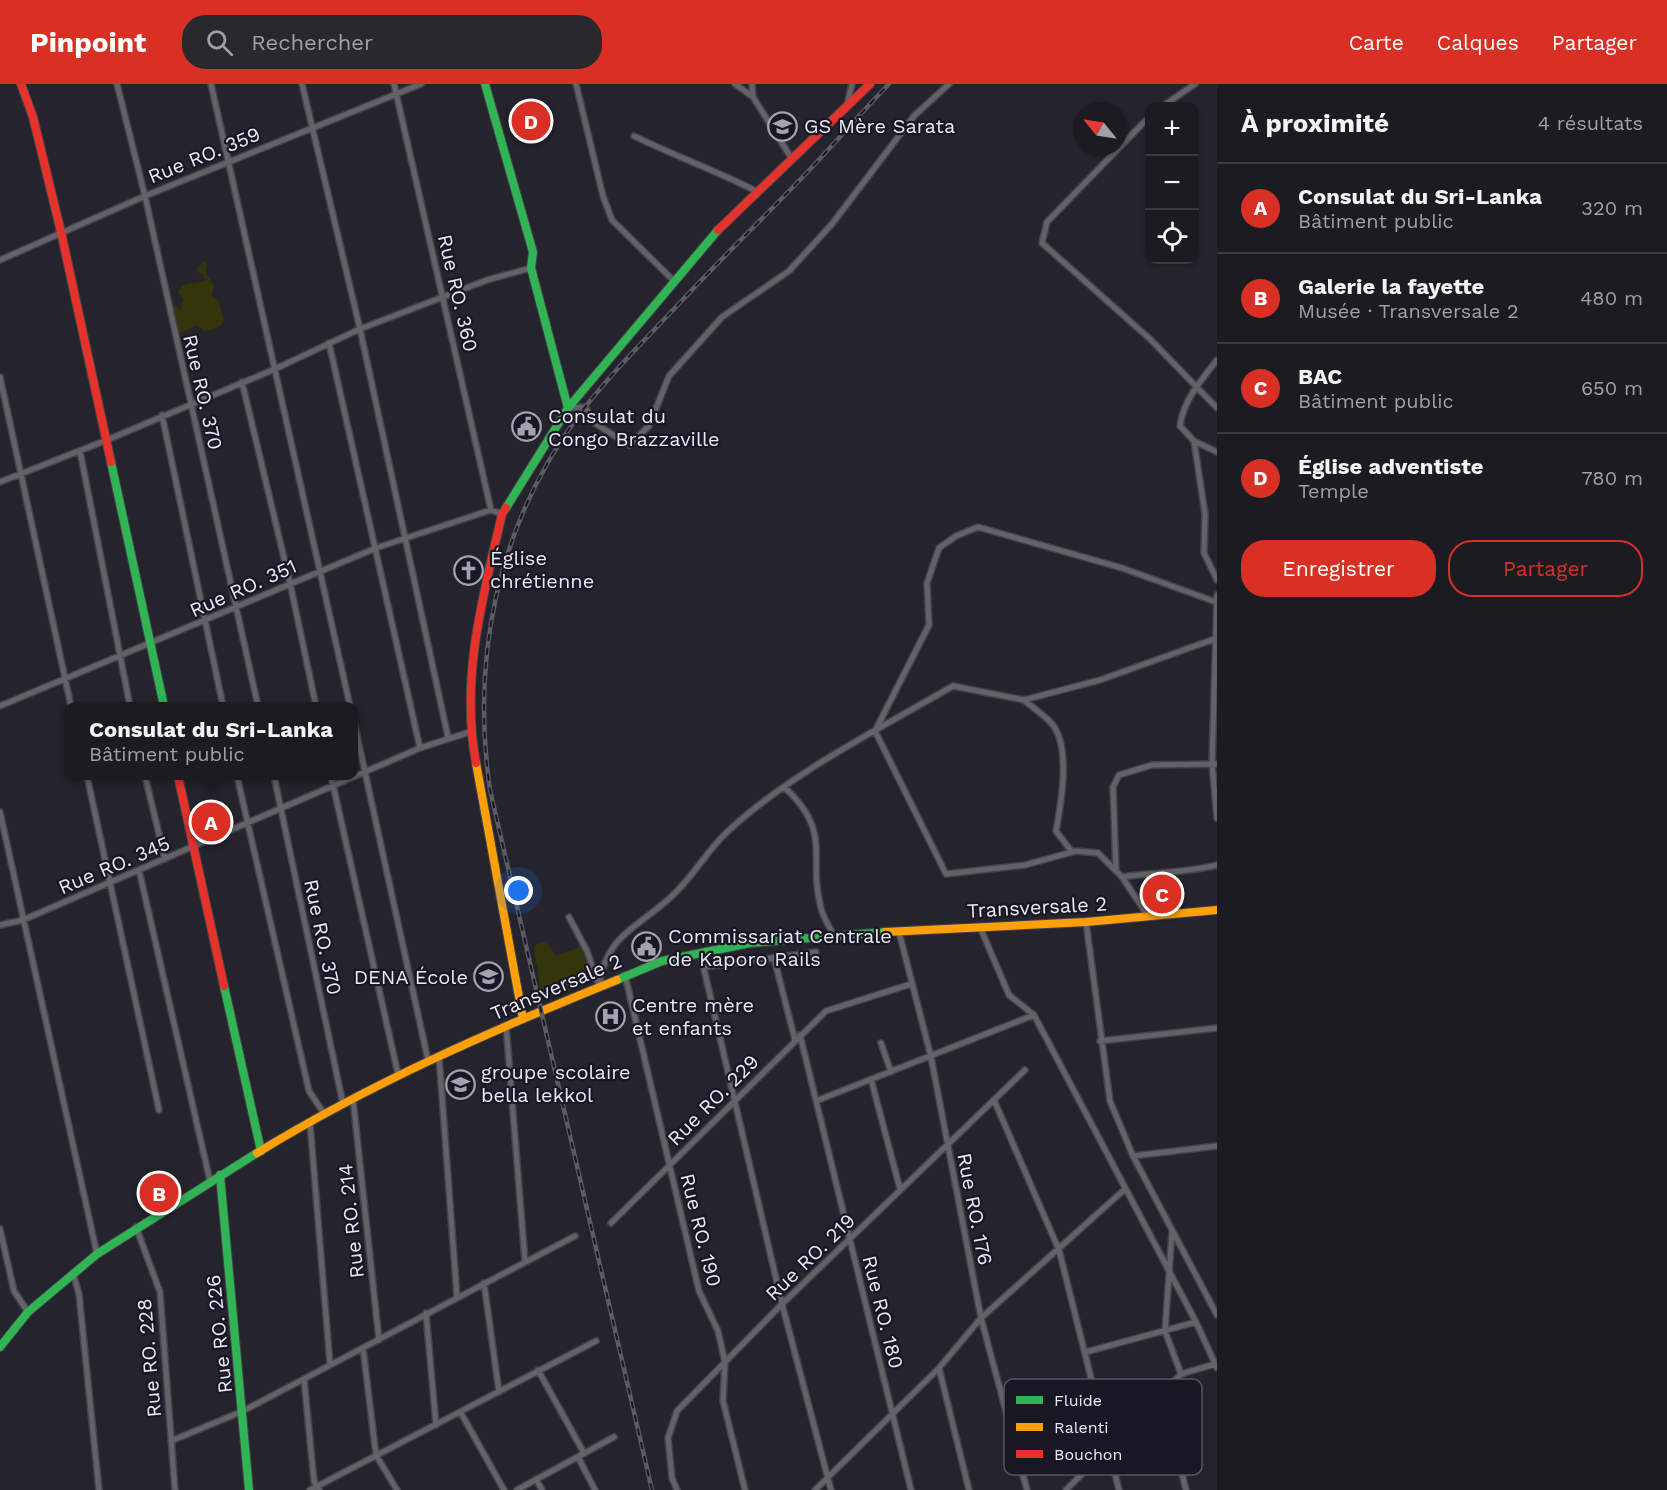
<!DOCTYPE html>
<html lang="fr">
<head>
<meta charset="utf-8">
<style>
  :root { --surface:#1c1b21; --page:#29282e; --text:#f1f3f6; --muted:#a0a1a5; --line:#3a393f; --accent:#d93025 }
  body { margin:0; font-family:"Work Sans",sans-serif; background:var(--page); color:var(--text) }
  .controls { position:absolute; right:18px; top:18px; display:grid; overflow:hidden; border-radius:12px; box-shadow:0 2px 4px #0004 }
  .controls button { width:54px; height:54px; display:grid; place-items:center; padding:0; border:0; border-bottom:2px solid var(--line); background:var(--surface); color:var(--text); font:30px sans-serif }
  .compass { position:absolute; left:1073px; top:18px; width:54px; height:54px; border-radius:50%; background:var(--surface); box-shadow:0 2px 4px #0004; rotate:300deg }
  .you { position:absolute; left:519px; top:807px; width:21px; height:21px; margin:-15px; border:4px solid #fff; border-radius:50%; background:#1a73e8; box-shadow:0 0 0 9px #1a73e833 }
  .badge { display:grid; place-items:center; width:39px; height:39px; border-radius:50%; background:var(--accent); color:#fff; font-size:20px; font-weight:700 }
  .pin { position:absolute; translate:-50% -50%; border:3px solid #fff; box-shadow:0 2px 6px #0006 }
  .popup { position:absolute; left:64px; top:618px; width:294px; height:78px; box-sizing:border-box; display:grid; place-content:center; border-radius:12px; background:var(--surface); filter:drop-shadow(0 2px 4px #0005); font-size:20px; white-space:nowrap; color:var(--muted) }
  .popup b { font-size:22px; color:var(--text) }
  .popup::after { content:''; position:absolute; left:50%; top:100%; margin-left:-12px; border:12px solid transparent; border-top-color:var(--surface) }
  .list { margin:0; padding:0; list-style:none }
  h2 { display:flex; justify-content:space-between; align-items:center; height:78px; margin:0; padding:0 24px; font-size:26px }
  h2 small { font-size:20px; font-weight:400; color:var(--muted) }
  .list li { display:grid; grid-template-columns:39px 1fr auto; gap:18px; align-items:center; box-sizing:border-box; height:90px; padding:0 24px; border-top:2px solid var(--line) }
  .list b { display:block; font-size:22px; white-space:nowrap }
  .list p { margin:0; font-size:20px; white-space:nowrap; color:var(--muted) }
  .list em { font-size:20px; font-style:normal; color:var(--muted) }
  .actions { display:flex; gap:12px; padding:18px 24px }
  .actions a { flex:1; padding:14px 0; border:2px solid var(--accent); border-radius:24px; text-align:center; font-size:21px; color:var(--accent) }
  .actions .main { background:var(--accent); color:#fff }
  .icon { flex:none; width:33px; height:33px; fill:none; stroke:currentColor; stroke-width:2; stroke-linecap:round; stroke-linejoin:round }
  .map { position:relative; flex:none; width:1217px; height:1406px; overflow:hidden }
  header { display:flex; align-items:center; gap:36px; box-sizing:border-box; height:84px; padding:0 30px; background:var(--accent); color:#fff }
  header strong { font-size:28px }
  nav { display:flex; gap:33px; margin-inline-start:auto; font-size:21px }
  .search { width:420px; height:54px; background:var(--page); display:flex; align-items:center; gap:15px; box-sizing:border-box; padding:0 21px; border-radius:24px; color:var(--muted); font-size:22px }
  main { display:flex }
  aside { flex:1; background:var(--surface) }
  .map>svg:first-child { display:block }
</style>
</head>
<body>
<header>
<strong>Pinpoint</strong>
<div class="search"><svg class="icon" aria-label="search" viewBox="0 0 24 24"><circle cx="10" cy="10" r="6"/><path d="M15 15l6 6"/></svg>Rechercher</div>
<nav><a>Carte</a><a>Calques</a><a>Partager</a></nav>
</header>
<main>
<div class="map">
<svg width="1217" height="1406" viewBox="0 0 1217 1406">
  <rect width="100%" height="100%" fill="#25242c"/>
  <path fill="#35350c" d="M206,177V190L214,202L212,212L219,217L224,237C220,244 212,246 204,247L197,241L178,250L172,224L175,222L181,227L183,215L178,209L182,201L205,197L203,190L197,188V184Z
    M542,858L548,860L556,872L580,863C589,871 588,884 587,896L577,904L546,914L539,905C541,889 534,877 534,862Z"/>
  <g fill="none" stroke-linecap="round" stroke-linejoin="round">
    <defs>
      <path id="street" d="M117,0L145,112L258,622
        M211,0L350,622
        M302,0L360,245L448,653
        M394,0L491,426
        M576,0L603,112L612,136L675,198
        M735,0L753,13
        M752,0L753,13L792,75
        M847,21L852,0
        M1163,22L1195,0
        M1150,32L1047,138L1042,159L1150,255L1217,324
        M634,52C675,72 717,87 758,108
        M0,176L145,112L421,0
        M329,259L420,664
        M1217,276C1201,296 1183,317 1180,342L1194,357L1217,368
        M0,293L71,622
        M242,298L290,499L316,622
        M568,324L585,323L596,340L629,361L649,342L669,292L722,233L789,187L832,140L914,32L949,0
        M162,331L223,622
        M1194,357L1205,430L1204,469L1217,496
        M80,367L130,622
        M0,398L107,356L275,285L360,245L487,196L531,184
        M1217,511L1212,680L1217,734
        M1024,616C1033,624 1049,634 1055,644C1070,669 1061,720 1056,747L1072,768
        M0,622L376,464L491,426L502,430
        M354,638L428,976
        M87,692L159,1026
        M145,692L165,775
        M237,692L309,1007L325,1031
        M274,692L343,1020
        M331,692L398,990
        M784,703C834,748 807,773 821,824C823,833 829,842 833,850
        M0,728L97,1170
        M139,786L210,1097
        M1116,787L1113,703L1119,691L1152,681L1217,680
        M1122,793C1154,788 1186,789 1217,781
        M1148,832L1122,793L1098,769L1076,767L1025,781L946,790L875,647L929,541L927,499L939,464L956,452L978,443L1122,484L1216,518
        M569,833L587,867L599,902C606,847 644,842 677,807C694,790 707,768 724,751C785,692 879,645 953,602L1024,616L1100,596L1217,554
        M1086,838L1110,1017L1133,1072L1217,1231
        M0,841L23,836L420,664L470,648
        M980,843L1009,911L1034,931L1196,1238L1217,1284
        M899,848L931,973L981,1234L1027,1406
        M700,868L782,1220L831,1406
        M774,874L795,956
        M704,883L816,868
        M625,891L699,1207L718,1247L725,1278L723,1317L745,1406
        M506,941L525,1177
        M800,951L911,1406
        M1100,957L1217,944
        M881,959L891,988
        M439,972L457,1213
        M871,995L900,1105
        M353,1015L379,1256
        M994,1016L1059,1166L1119,1406
        M816,1017L1034,931
        M310,1039L330,1280
        M1133,1072L1217,1062
        M611,1139L826,927L911,900
        M136,1143L160,1208L175,1406
        M0,1145L14,1207L28,1228
        M1172,1148L1165,1247L1181,1290
        M73,1189L79,1210L99,1406
        M484,1199L499,1308
        M426,1229L436,1341
        M363,1264L376,1371L397,1406
        M1086,1268L1196,1238
        M939,1284L969,1406
        M538,1286L584,1369
        M304,1295L314,1397L319,1406
        M1162,1308L1186,1406
        M461,1329L504,1406
        M171,1357L243,1327L575,1152
        M578,1373L595,1406
        M536,1395L542,1406
        M310,1406L596,1257
        M517,1406L614,1353
        M677,1406L672,1394L668,1354L677,1327L782,1220L1025,986
        M815,1406L939,1284L981,1234L1125,1105
        M1066,1406L1181,1290L1215,1280"/>
      <path id="fast" d="M485,0L533,168L531,184L568,324
        M111,378L164,622
        M506,424L568,324L718,146
        M617,896L662,877L750,859L885,848
        M224,902L261,1067
        M220,1091L249,1406
        M0,1263L28,1228L97,1170L257,1069"/>
      <path id="slow" d="M476,679L523,935
        M885,848L1086,838L1217,826
        M257,1069C371,999 493,946 617,896"/>
      <path id="jam" d="M21,0L33,33L61,148L111,378
        M718,146L870,0
        M476,679C460,593 483,513 502,430L506,424
        M178,692L224,902"/>
    </defs>
    <use href="#street" stroke="#434248" stroke-width="8"/>
    <use href="#fast" stroke="#434248" stroke-width="10"/>
    <use href="#slow" stroke="#434248" stroke-width="10"/>
    <use href="#jam" stroke="#434248" stroke-width="10"/>
    <use href="#street" stroke="#636268" stroke-width="5"/>
    <use href="#fast" stroke="#30b455" stroke-width="8"/>
    <use href="#slow" stroke="#ff9f0a" stroke-width="8"/>
    <use href="#jam" stroke="#e5322d" stroke-width="8"/>
    <defs>
      <path id="rail" d="M652,1406L490,706C471,574 497,444 576,335C610,289 652,249 691,207C723,173 757,140 790,106C824,72 855,35 889,0"/>
    </defs>
    <use href="#rail" stroke="#5c5b62" stroke-width="4.5"/>
    <use href="#rail" stroke="#1a1725" stroke-width="2" stroke-dasharray="7" stroke-linecap="butt"/>
  </g>
  <defs>
    <symbol id="school-ring" viewBox="-11 -11 22 22"><circle r="9.5" fill="#1a1725" stroke="#a5a3ad" stroke-width="1.5"/><path d="M0-5L7-2L0 1L-7-2ZM-4 1L0 2.5L4 1V4Q0 6-4 4Z" fill="#a5a3ad"/></symbol>
    <symbol id="civic-ring" viewBox="-11 -11 22 22"><circle r="9.5" fill="#1a1725" stroke="#a5a3ad" stroke-width="1.5"/><path d="M-.6-6.5H3V-4.5H.6V-3L4-1V1h2V6H-6V1h2V-1L-.6-3ZM-1.2 2.5V6h2.4V2.5Z" fill="#a5a3ad"/></symbol>
    <symbol id="church-ring" viewBox="-11 -11 22 22"><circle r="9.5" fill="#1a1725" stroke="#a5a3ad" stroke-width="1.5"/><path d="M-1.2-6h2.4v3.5h3.3v2.4h-3.3V6h-2.4V-.1h-3.3v-2.4h3.3Z" fill="#a5a3ad"/></symbol>
    <symbol id="hospital-ring" viewBox="-11 -11 22 22"><circle r="9.5" fill="#1a1725" stroke="#a5a3ad" stroke-width="1.5"/><path d="M-5-5h3v3.5h4V-5h3V5h-3V1.5h-4V5h-3Z" fill="#a5a3ad"/></symbol>
  </defs>
  <g fill-rule="evenodd">
    <use href="#school-ring" x="766" y="26" width="33" height="33"/>
    <use href="#civic-ring" x="510" y="326" width="33" height="33"/>
    <use href="#church-ring" x="452" y="470" width="33" height="33"/>
    <use href="#civic-ring" x="630" y="846" width="33" height="33"/>
    <use href="#school-ring" x="472" y="876" width="33" height="33"/>
    <use href="#hospital-ring" x="594" y="916" width="33" height="33"/>
    <use href="#school-ring" x="444" y="984" width="33" height="33"/>
  </g>
  <g text-anchor="middle" dominant-baseline="central" stroke-width="4.5" stroke-linejoin="round" paint-order="stroke">
    <g font-size="20" fill="#eae8f2" stroke="#1a1725" text-anchor="start">
      <text x="804" y="42">GS Mère Sarata</text>
      <text x="548" y="332">Consulat du<tspan x="548" dy="23">Congo Brazzaville</tspan></text>
      <text x="490" y="474">Église<tspan x="490" dy="23">chrétienne</tspan></text>
      <text x="668" y="852">Commissariat Centrale<tspan x="668" dy="23">de Kaporo Rails</tspan></text>
      <text x="468" y="893" text-anchor="end">DENA École</text>
      <text x="632" y="921">Centre mère<tspan x="632" dy="23">et enfants</tspan></text>
      <text x="481" y="988">groupe scolaire<tspan x="481" dy="23">bella lekkol</tspan></text>
    </g>
    <g font-size="20" fill="#eae8f2" stroke="#1a1725">
      <text transform="translate(204 71) rotate(-22)">Rue RO. 359</text>
      <text transform="translate(458 209) rotate(77)">Rue RO. 360</text>
      <text transform="translate(203 308) rotate(77)">Rue RO. 370</text>
      <text transform="translate(243 504) rotate(-24)">Rue RO. 351</text>
      <text transform="translate(114 781) rotate(-23)">Rue RO. 345</text>
      <text transform="translate(1037 823) rotate(-3)">Transversale 2</text>
      <text transform="translate(323 853) rotate(78)">Rue RO. 370</text>
      <text transform="translate(556 903) rotate(-23)">Transversale 2</text>
      <text transform="translate(713 1016) rotate(-45)">Rue RO. 229</text>
      <text transform="translate(975 1125) rotate(79)">Rue RO. 176</text>
      <text transform="translate(351 1137) rotate(-96)">Rue RO. 214</text>
      <text transform="translate(701 1146) rotate(76)">Rue RO. 190</text>
      <text transform="translate(810 1173) rotate(-44)">Rue RO. 219</text>
      <text transform="translate(883 1228) rotate(76)">Rue RO. 180</text>
      <text transform="translate(219 1250) rotate(-96)">Rue RO. 226</text>
      <text transform="translate(149 1274) rotate(-95)">Rue RO. 228</text>
    </g>
  </g>
  <rect x="1004" y="1295" width="198" height="96" rx="9" fill="#1a1725" stroke="#585662" stroke-width="1.5"/>
  <rect x="1016" y="1312" width="27" height="8" fill="#30b455"/>
  <rect x="1016" y="1339" width="27" height="8" fill="#ff9f0a"/>
  <rect x="1016" y="1366" width="27" height="8" fill="#e5322d"/>
  <g font-size="16" fill="#eae8f2">
    <text x="1054" y="1322">Fluide</text>
    <text x="1054" y="1349">Ralenti</text>
    <text x="1054" y="1376">Bouchon</text>
  </g>
</svg>
<div class="controls">
<button>+</button>
<button>−</button>
<button><svg class="icon" aria-label="locate" viewBox="0 0 24 24"><circle cx="12" cy="12" r="6"/><path d="M12 2v4M12 18v4M2 12h4M18 12h4"/></svg></button>
</div>
<svg class="compass" viewBox="-18 -18 36 36"><path d="M0-13l5 13h-10z" fill="#e53935"/><path d="M0 13l5-13h-10z" fill="#a0a1a5"/></svg>
<div class="you"></div>
<div class="pin badge" style="left:211px;top:738px">A</div>
<div class="popup"><b>Consulat du Sri-Lanka</b>Bâtiment public</div>
<div class="pin badge" style="left:159px;top:1109px">B</div>
<div class="pin badge" style="left:1162px;top:810px">C</div>
<div class="pin badge" style="left:531px;top:37px">D</div>
</div>
<aside>
<h2>À proximité<small>4 résultats</small></h2>
<ul class="list">
<li><span class="badge">A</span><div><b>Consulat du Sri-Lanka</b><p>Bâtiment public</p></div><em>320 m</em></li>
<li><span class="badge">B</span><div><b>Galerie la fayette</b><p>Musée · Transversale 2</p></div><em>480 m</em></li>
<li><span class="badge">C</span><div><b>BAC</b><p>Bâtiment public</p></div><em>650 m</em></li>
<li><span class="badge">D</span><div><b>Église adventiste</b><p>Temple</p></div><em>780 m</em></li>
</ul>
<div class="actions"><a class="main">Enregistrer</a><a>Partager</a></div>
</aside>
</main>
</body>
</html>
